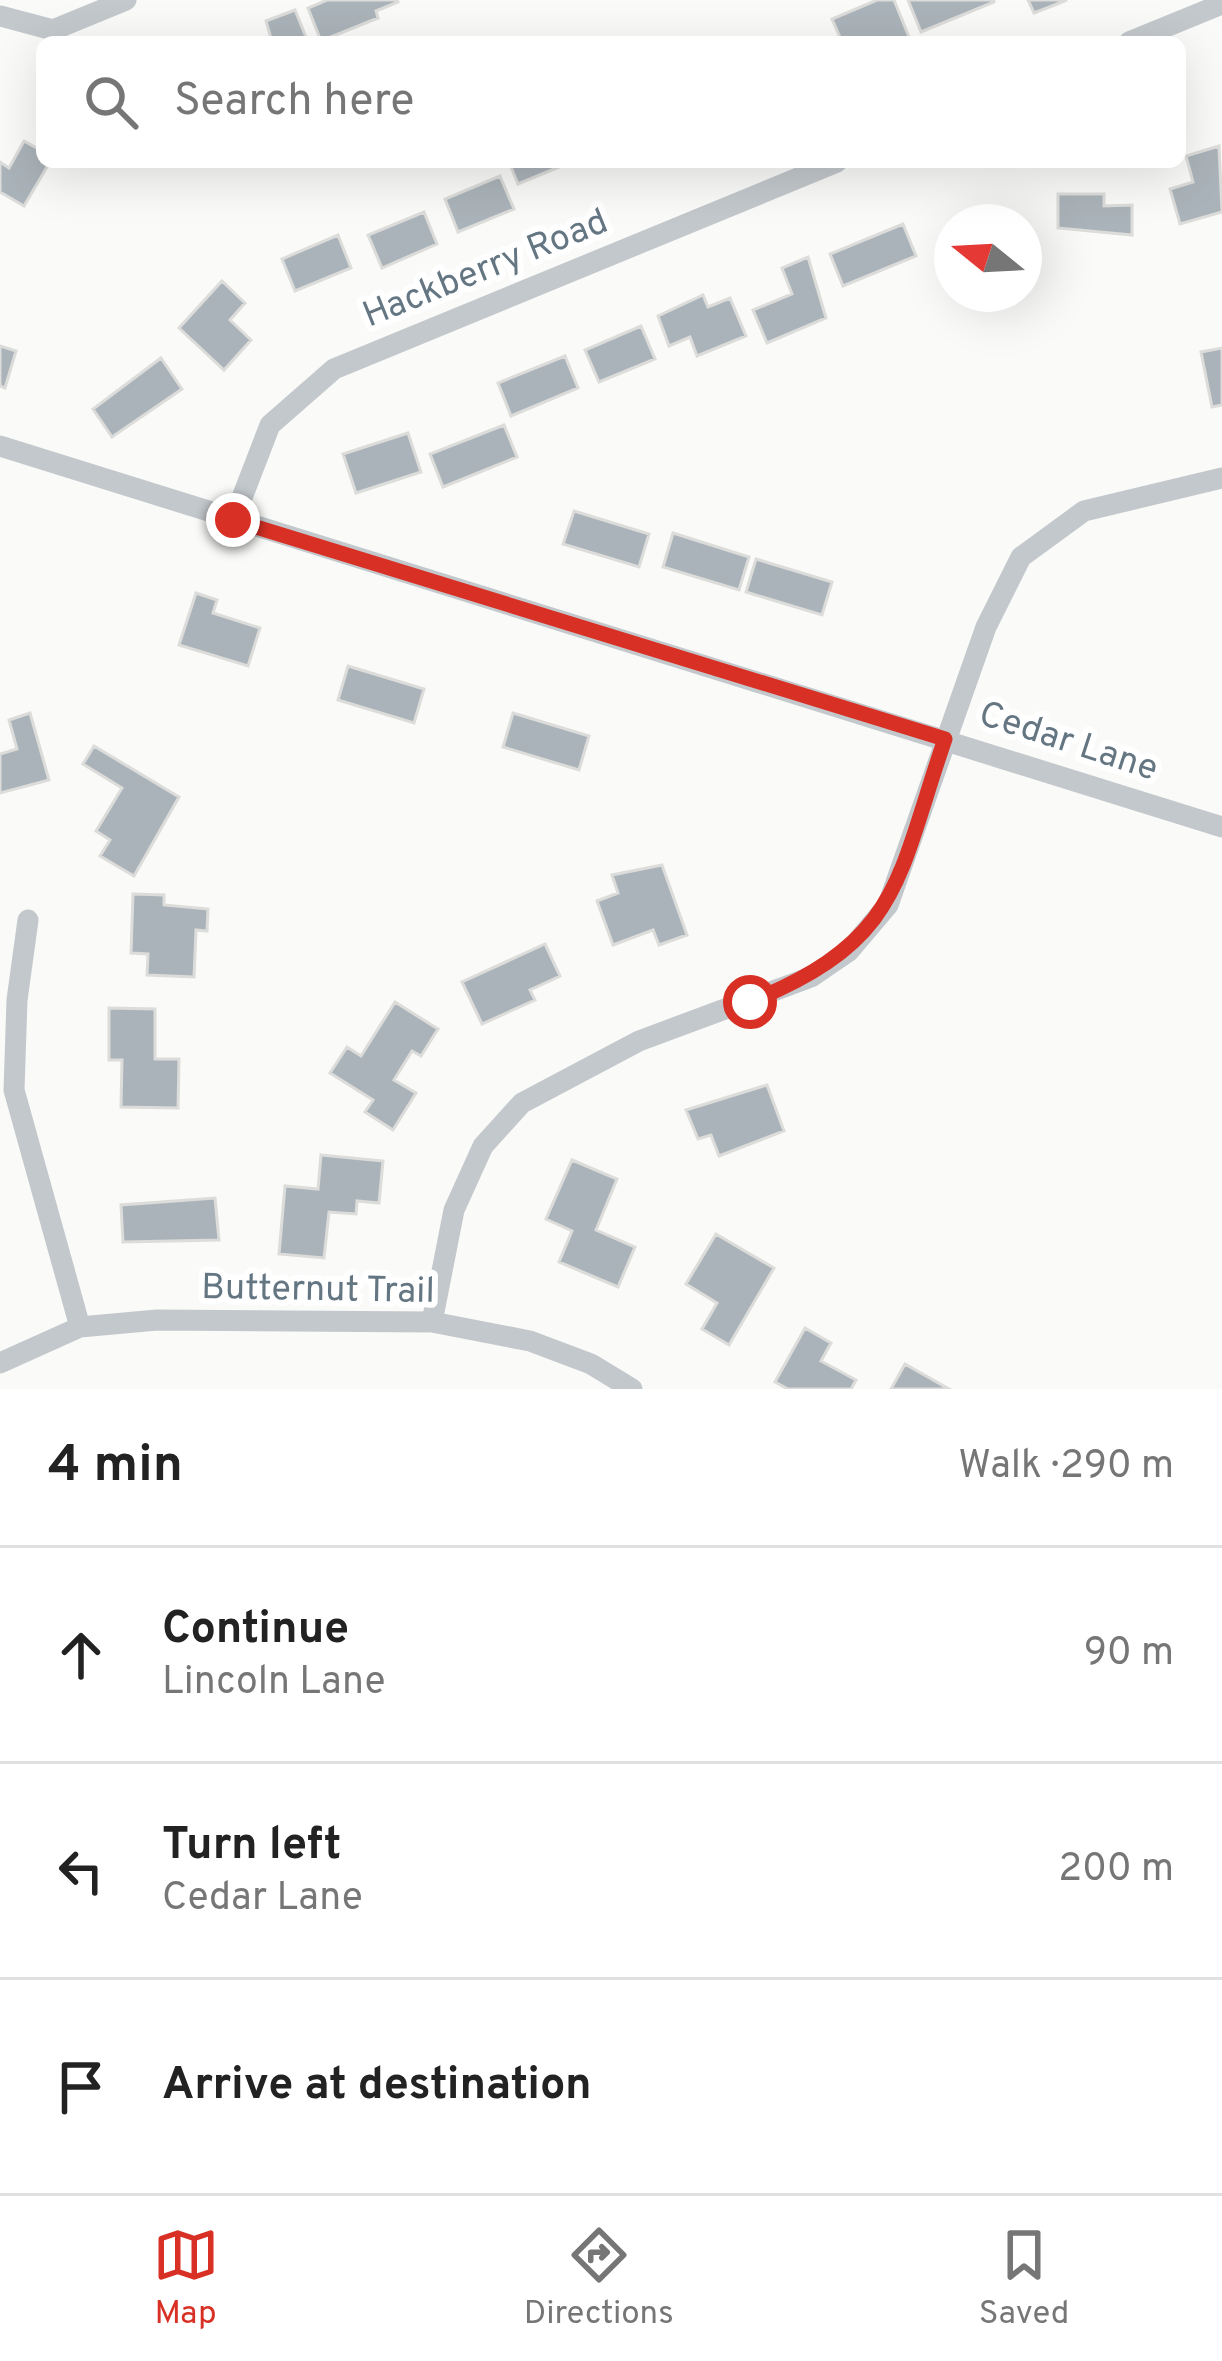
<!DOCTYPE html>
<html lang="en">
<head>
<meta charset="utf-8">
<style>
  :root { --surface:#fff; --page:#f2f2f2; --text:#222; --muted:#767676; --line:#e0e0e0; --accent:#d93025 }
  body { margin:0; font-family:Overpass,sans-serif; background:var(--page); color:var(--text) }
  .compass { position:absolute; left:934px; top:204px; width:108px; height:108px; border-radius:50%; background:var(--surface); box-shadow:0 12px 48px #0002; rotate:288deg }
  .stop { position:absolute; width:36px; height:36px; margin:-27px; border:9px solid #d93025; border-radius:50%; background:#fff }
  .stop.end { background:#d93025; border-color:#fff; box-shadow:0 3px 12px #0008 }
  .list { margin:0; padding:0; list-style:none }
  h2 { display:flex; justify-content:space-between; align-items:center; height:156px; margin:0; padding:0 48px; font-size:51px }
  h2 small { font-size:39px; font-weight:400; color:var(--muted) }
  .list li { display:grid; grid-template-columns:78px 1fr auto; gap:36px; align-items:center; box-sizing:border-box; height:216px; padding:0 48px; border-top:3px solid var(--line) }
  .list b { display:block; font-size:45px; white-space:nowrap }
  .list p { margin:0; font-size:39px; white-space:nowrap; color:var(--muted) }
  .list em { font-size:39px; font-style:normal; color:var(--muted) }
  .icon { flex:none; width:66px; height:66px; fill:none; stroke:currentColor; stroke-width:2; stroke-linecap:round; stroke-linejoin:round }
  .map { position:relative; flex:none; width:1222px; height:1389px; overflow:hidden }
  .search { position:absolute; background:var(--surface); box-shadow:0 12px 48px #0002; left:36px; right:36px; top:36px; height:132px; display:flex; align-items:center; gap:30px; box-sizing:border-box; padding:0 42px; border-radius:18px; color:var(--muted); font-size:45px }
  .sheet { height:804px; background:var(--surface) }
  nav { display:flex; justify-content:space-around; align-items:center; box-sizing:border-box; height:168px; border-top:3px solid var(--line); background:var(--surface); font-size:33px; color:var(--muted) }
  nav a { display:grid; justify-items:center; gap:6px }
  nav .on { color:var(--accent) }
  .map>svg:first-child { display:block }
</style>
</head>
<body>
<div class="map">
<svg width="1222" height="1389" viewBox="0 0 1222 1389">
  <rect width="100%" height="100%" fill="#fafaf8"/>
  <path fill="#aab3b9" stroke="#dcdcda" stroke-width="3" d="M327,0H397L398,2L376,11L378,18L321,41L308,8Z
    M877,0H894L911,42H842L832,19Z
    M908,0H994V2L921,32Z
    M1028,0H1067L1034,13Z
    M295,10L308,42H272L266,21Z
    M24,141L42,151V162H50L24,206L0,192V162L9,168Z
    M1219,146L1222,212L1180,224L1170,189L1193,182L1186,156Z
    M509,162H571L518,184Z
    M500,176L514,209L458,232L445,199Z
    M1058,194H1104V206L1132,205V235L1058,228Z
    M424,212L437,244L382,268L368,235Z
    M903,224L916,256L843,286L830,254Z
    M338,235L351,268L295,291L282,259Z
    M808,257L826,318L767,343L753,310L792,294L782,268Z
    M222,281L245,303L230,320L251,340L224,370L179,328Z
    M703,295L708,307L730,298L746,336L697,356L690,337L669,346L658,316Z
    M641,326L655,359L599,382L585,350Z
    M0,346L16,351L5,388L0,386Z
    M1222,348V405L1212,407L1201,352Z
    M565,356L578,388L511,416L498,383Z
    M161,358L182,389L112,437L93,409Z
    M504,425L517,457L443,487L430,454Z
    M408,433L421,472L356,493L343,454Z
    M574,511L649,534L639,567L563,544Z
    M673,533L749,557L739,590L663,567Z
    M756,559L832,582L822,615L746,592Z
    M196,593L217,600L213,613L260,628L248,666L179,645Z
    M348,666L424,689L414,723L338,700Z
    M30,713L49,780L0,793V754L17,749L9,720Z
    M513,713L589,736L579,770L503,747Z
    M94,746L179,797L134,876L100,856L110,840L96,831L122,788L83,764Z
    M662,865L687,935L659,945L653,930L613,945L597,901L618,893L612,875Z
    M133,894L164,895V905L208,909L207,931L196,930L194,977L147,975L148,954L131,953Z
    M545,944L560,976L530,990L535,1000L482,1024L462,982Z
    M395,1002L438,1029L421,1056L412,1051L394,1080L416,1093L393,1130L365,1112L373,1100L330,1073L347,1047L361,1056Z
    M109,1008L155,1009V1059H179L178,1108L121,1107L122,1060H109Z
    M767,1085L784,1131L719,1156L711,1135L698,1139L686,1110Z
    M321,1155L383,1161L379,1203L357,1201L356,1214L329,1212L324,1258L279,1254L285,1186L318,1189Z
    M572,1160L617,1179L596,1230L635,1247L618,1287L559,1262L572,1231L546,1219Z
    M215,1198L219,1240L123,1242L121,1205Z
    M716,1234L774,1268L729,1345L702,1329L717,1303L686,1284Z
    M805,1328L831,1343L821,1361L856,1380L851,1389H788L775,1382Z
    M905,1364L949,1389H891Z"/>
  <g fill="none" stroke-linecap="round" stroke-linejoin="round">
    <path stroke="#c3c8cc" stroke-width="21" d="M0,16L53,30L126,0
      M1129,42L1222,4
      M0,446L1222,827
      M233,521L270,425L334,369L837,162
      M28,920L17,1000L14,1090L80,1327
      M432,1322L454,1210L483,1146L522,1103L639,1041L811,977L849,951L888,905L986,627L1021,557L1084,511L1222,478
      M0,1363L80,1327L157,1320L432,1322L530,1341L591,1364L632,1389"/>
  </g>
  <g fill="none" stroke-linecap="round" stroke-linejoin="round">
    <path stroke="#d93025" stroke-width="15" d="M233,520L945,739C896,881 902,940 750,1002"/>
  </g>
  <g text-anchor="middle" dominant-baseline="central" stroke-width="12" stroke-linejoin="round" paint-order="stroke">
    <g font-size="36" fill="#657683" stroke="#fff">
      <text transform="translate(486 270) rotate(-22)">Hackberry Road</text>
      <text transform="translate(1068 743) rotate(18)">Cedar Lane</text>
      <text transform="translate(318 1291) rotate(1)">Butternut Trail</text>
    </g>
  </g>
</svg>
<svg class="compass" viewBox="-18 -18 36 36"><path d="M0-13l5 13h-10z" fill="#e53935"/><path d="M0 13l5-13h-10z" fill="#767676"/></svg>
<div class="stop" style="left:750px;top:1002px"></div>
<div class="stop end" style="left:233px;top:520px"></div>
<div class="search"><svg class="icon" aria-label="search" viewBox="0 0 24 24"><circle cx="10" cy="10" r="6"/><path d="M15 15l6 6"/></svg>Search here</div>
</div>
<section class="sheet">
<h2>4 min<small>Walk · 290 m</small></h2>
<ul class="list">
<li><svg class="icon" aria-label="ahead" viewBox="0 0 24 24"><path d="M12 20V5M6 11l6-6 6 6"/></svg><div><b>Continue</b><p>Lincoln Lane</p></div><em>90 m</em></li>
<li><svg class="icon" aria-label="left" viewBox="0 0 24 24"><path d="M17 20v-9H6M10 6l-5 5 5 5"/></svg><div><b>Turn left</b><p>Cedar Lane</p></div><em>200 m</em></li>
<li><svg class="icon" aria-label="arrive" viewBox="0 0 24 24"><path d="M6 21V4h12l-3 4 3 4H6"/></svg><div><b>Arrive at destination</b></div></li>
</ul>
</section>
<nav>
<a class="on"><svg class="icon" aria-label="map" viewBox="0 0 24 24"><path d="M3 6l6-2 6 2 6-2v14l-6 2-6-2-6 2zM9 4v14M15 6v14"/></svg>Map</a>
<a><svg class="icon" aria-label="directions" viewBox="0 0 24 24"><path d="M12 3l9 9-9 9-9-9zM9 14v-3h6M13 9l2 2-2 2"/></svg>Directions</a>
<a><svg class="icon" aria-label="saved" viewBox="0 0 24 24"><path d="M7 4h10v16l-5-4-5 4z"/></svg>Saved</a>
</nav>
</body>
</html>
